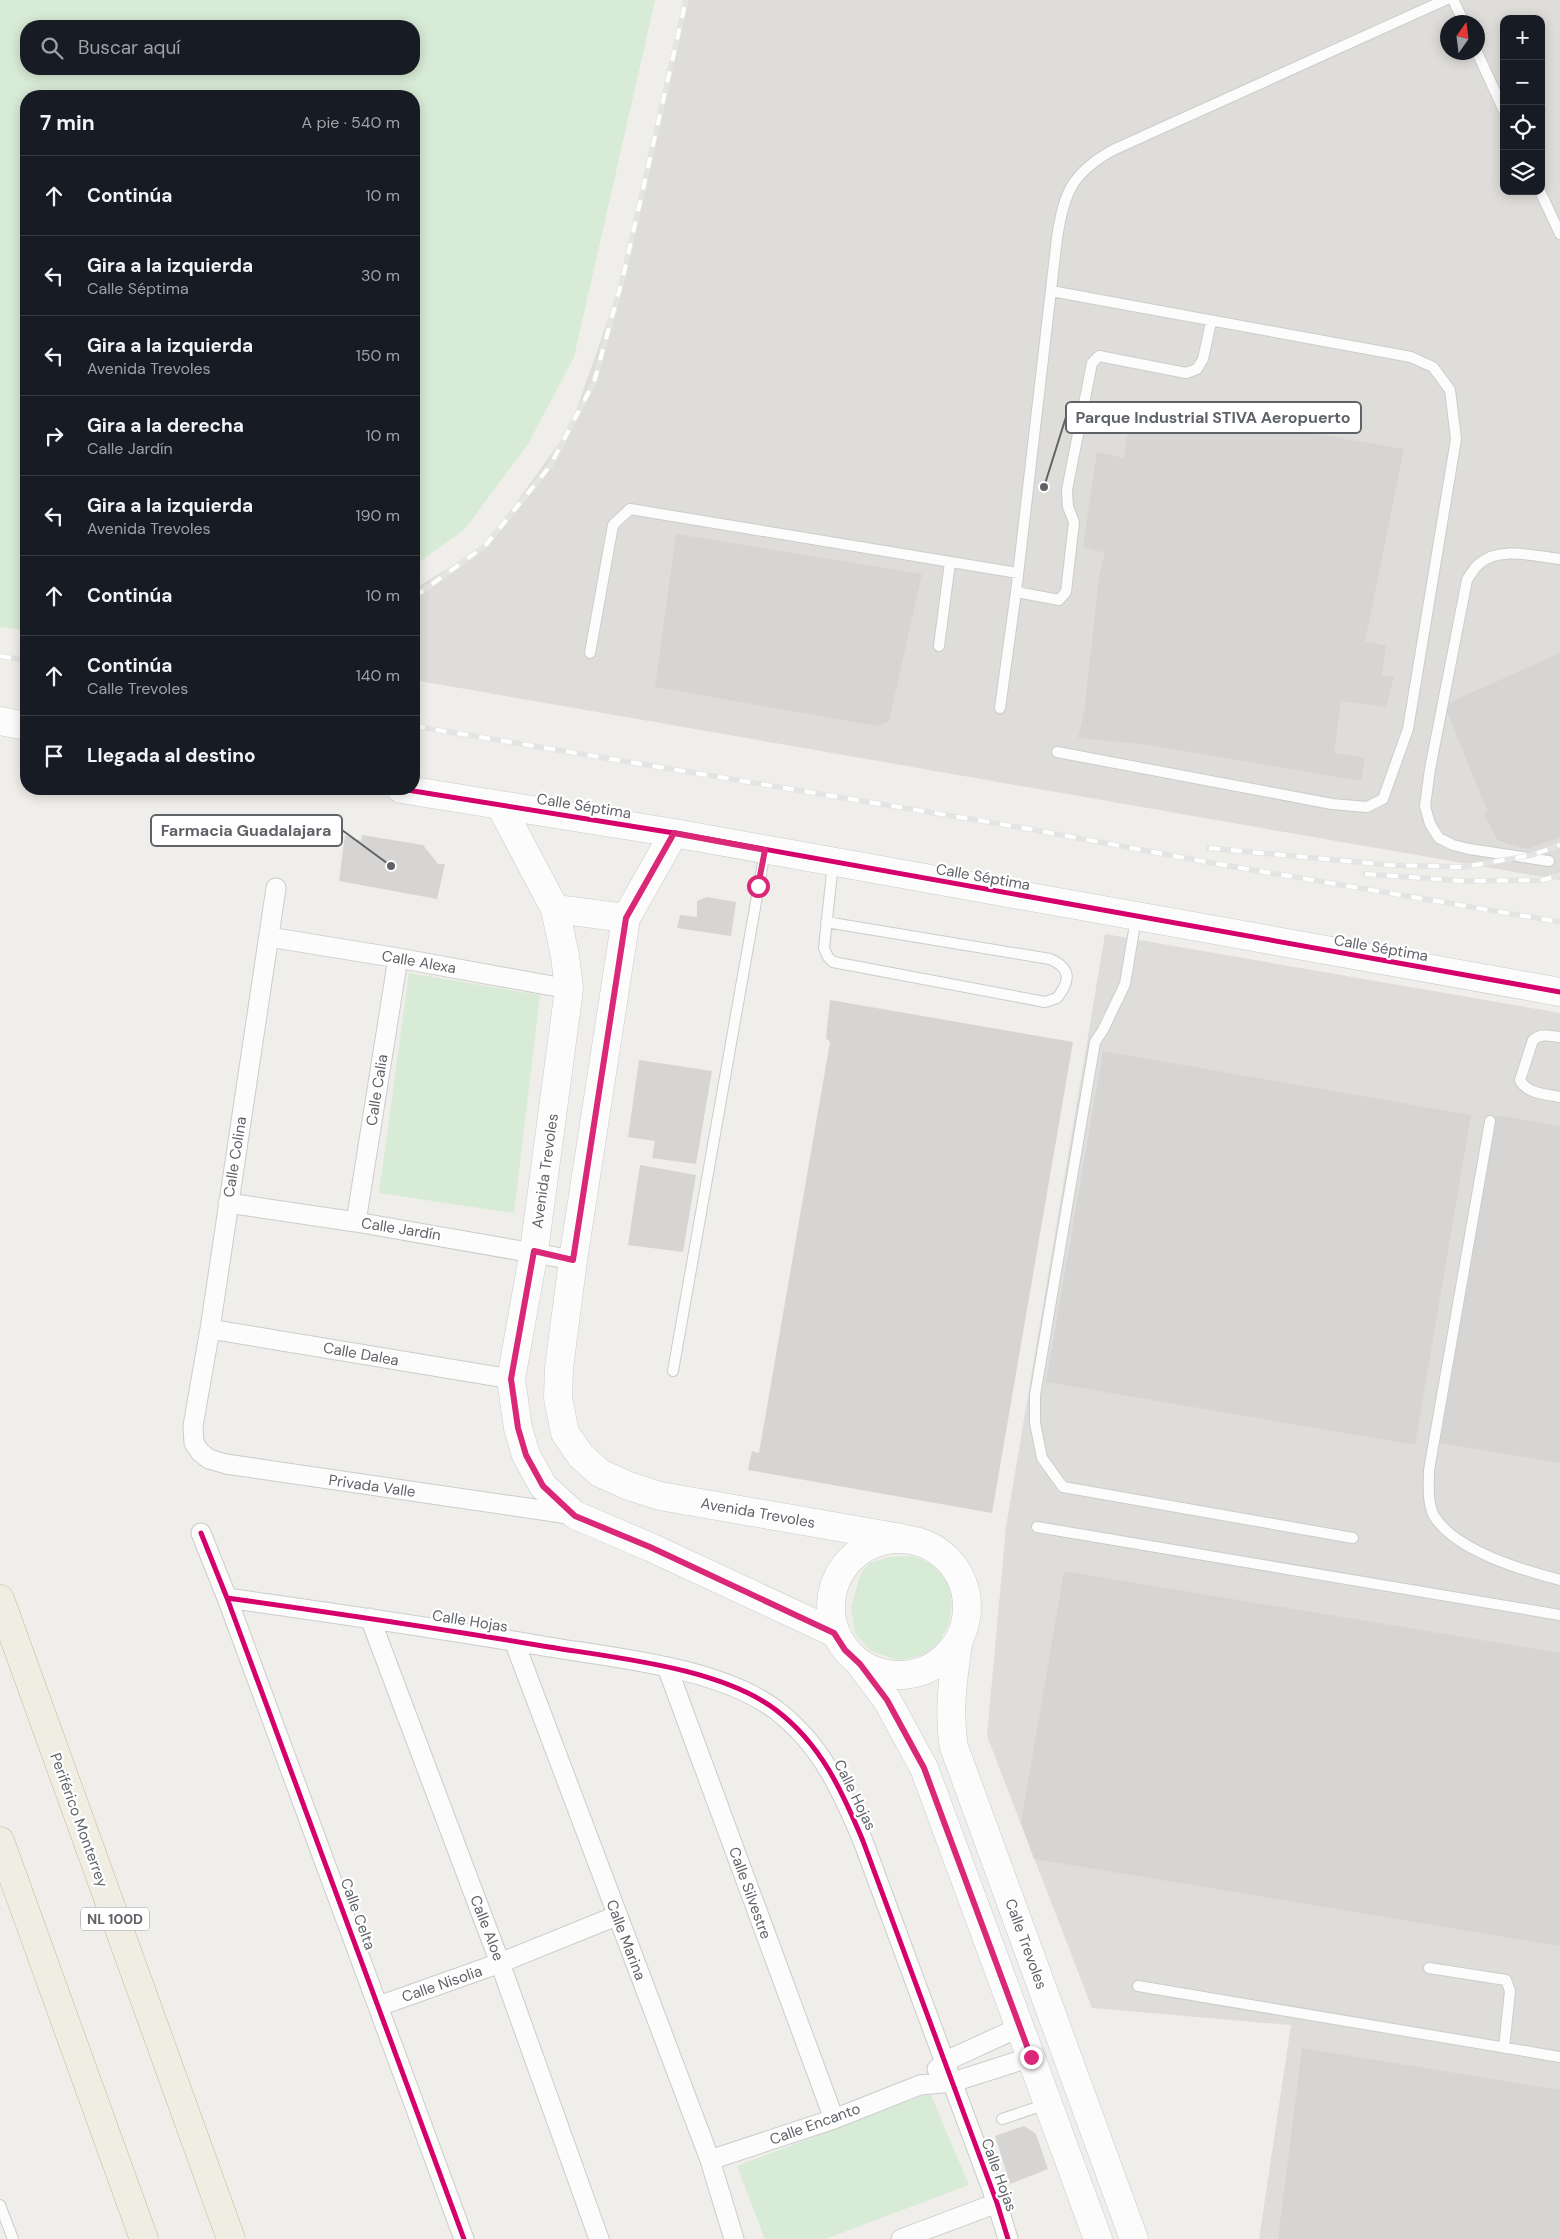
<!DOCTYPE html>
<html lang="es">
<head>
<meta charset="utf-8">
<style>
  :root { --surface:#171b24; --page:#242831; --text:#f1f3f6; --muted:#9ea1a6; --line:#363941 }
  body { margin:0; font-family:"DM Sans",sans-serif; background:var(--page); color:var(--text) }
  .controls { position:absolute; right:15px; top:15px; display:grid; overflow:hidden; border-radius:10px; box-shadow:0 2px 12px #0003 }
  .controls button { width:45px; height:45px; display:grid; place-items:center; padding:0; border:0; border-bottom:1px solid var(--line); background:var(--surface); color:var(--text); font:25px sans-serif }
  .compass { position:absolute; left:1440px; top:15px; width:45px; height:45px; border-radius:50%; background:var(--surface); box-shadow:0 2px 12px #0003; rotate:14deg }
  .stop { position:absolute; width:15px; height:15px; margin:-11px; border:4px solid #db2777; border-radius:50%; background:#fff }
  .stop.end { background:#db2777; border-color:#fff; box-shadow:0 1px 5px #0008 }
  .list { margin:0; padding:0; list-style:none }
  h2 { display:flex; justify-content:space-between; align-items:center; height:65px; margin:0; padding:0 20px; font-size:21px }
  h2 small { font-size:16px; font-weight:400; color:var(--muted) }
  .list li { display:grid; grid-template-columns:32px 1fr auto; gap:15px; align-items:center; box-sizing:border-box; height:80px; padding:0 20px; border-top:1px solid var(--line) }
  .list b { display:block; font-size:19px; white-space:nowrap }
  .list p { margin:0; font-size:16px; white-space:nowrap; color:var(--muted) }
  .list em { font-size:16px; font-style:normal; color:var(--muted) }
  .icon { flex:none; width:28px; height:28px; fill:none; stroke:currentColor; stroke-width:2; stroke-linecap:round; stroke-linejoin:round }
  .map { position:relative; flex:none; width:1560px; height:2239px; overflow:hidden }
  .search { position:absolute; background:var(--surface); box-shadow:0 2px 12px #0003; left:20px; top:20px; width:400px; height:55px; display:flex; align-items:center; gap:12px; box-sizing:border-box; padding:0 18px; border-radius:20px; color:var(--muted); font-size:19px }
  .panel { position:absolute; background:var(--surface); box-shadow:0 2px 12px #0003; left:20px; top:90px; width:400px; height:705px; border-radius:20px }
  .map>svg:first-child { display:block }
</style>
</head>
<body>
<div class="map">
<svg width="1560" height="2239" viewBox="0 0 1560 2239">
  <rect width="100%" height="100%" fill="#efeeea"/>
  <path fill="#dfddda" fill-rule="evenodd" d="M686,0H1560V880L414,680V589L485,546L570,428L623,277ZM1504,19H1541V191H1504ZM1448,22H1478V52H1448Z
    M1105,934L1560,1013V2239H1259L1291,2025L1092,2008L987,1736L1006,1527Z"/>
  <path fill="#d8ebd6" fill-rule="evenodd" d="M0,0H655L574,357L528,444L465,529L414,566V96H26V630L0,627ZM414,26V69H26V26Z
    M409,973L540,995L514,1213L379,1193Z
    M913,1556L931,1564L948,1582L952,1603L949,1623L940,1641L925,1654L900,1661L871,1651L855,1634L851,1607L861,1573L870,1563L889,1557Z
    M930,2093L969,2185L825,2239H765L737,2166Z"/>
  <path fill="#d6d5d3" d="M1132,402L1404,449L1365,641L1386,646L1382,675L1394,677L1386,707L1341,701L1334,753L1365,758L1361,781L1143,744L1078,738L1084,714L1099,577L1105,553L1083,547L1097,452L1124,458Z
    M676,534L922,574L889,721L877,726L655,687Z
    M1560,653V837L1528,849L1498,841L1484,815L1487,810L1444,705Z
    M345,835L361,841L362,835L423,845L438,864H445L437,899L339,881Z
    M707,897L736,902L731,936L677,928L680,915L697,917V901Z
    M830,1000L1073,1042L992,1513L748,1470L752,1451L759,1453L830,1042L826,1038Z
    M1103,1051L1471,1115L1415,1445L1046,1382Z
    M639,1060L712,1071L696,1164L652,1158L655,1141L628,1137Z
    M1495,1115L1560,1126V1463L1440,1443Z
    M640,1165L696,1175L683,1252L628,1245Z
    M1064,1571L1560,1653V1946L1034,1859L1021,1823Z
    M1302,2048L1560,2090V2239H1278Z
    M1024,2126L1036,2134L1048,2169L1010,2184L995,2136Z"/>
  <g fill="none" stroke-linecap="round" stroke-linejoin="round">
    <defs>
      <path id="lane" d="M1453,0L1464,22
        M1477,52L1504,111
        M1540,191L1560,234
        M1051,291L1411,357L1433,367L1450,390L1456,439L1408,729L1383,799L1367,807L1332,804L1057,752
        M1016,592L1059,600L1066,592L1074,522L1068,507L1067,490L1092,363L1099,356L1186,373L1197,369L1203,359L1211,322
        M939,646L950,562
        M590,653L613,525L630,509L1018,573
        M1000,708L1016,592L1057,238C1064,192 1072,173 1113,150L1445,0
        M1549,861L1469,849L1453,845L1439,838L1430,824L1425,806L1430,769L1467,580C1470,575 1474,568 1479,564C1499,546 1535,556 1560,559
        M1136,918L1125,984L1103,1030L1095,1042L1035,1395V1423L1042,1458L1063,1487L1353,1538
        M826,922L1050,959C1071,968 1071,980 1057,998L1045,1002L833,962L828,957L824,948L833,863
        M1560,1037C1550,1036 1541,1033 1533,1040L1520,1080C1527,1094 1546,1094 1560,1097
        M1490,1121L1429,1470C1429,1484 1427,1503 1434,1516C1456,1551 1522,1570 1560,1580
        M673,1371L765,851
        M1037,1527L1560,1615
        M1429,1968L1506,1980L1510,1991L1504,2048
        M1138,1986L1560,2057
        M1002,2119L1047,2104
        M0,2205L13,2239"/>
      <path id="street" d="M276,888L210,1329L193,1426L194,1443L200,1452L209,1459L226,1464L575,1515
        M269,937L398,958L569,989
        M228,1203L356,1222L573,1260
        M356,1222L398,958
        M210,1329L511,1379
        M201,1533L227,1598L464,2239
        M227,1598C334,1613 442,1629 549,1647C617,1658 721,1668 776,1710C821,1744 842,1791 863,1841L997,2203L1008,2239
        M370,1618L500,1963L599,2239
        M514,1641L710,2160L734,2239
        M667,1667L834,2119
        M379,2006L500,1963L616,1916
        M937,2069L946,2061L1020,2027
        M710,2160L834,2119L920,2085L953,2082L1031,2057
        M901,2239L997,2203"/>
      <path id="secondary" d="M0,721L26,726
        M401,789L674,833L1560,992
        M500,805L555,909L565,956L569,989L534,1251L511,1379L518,1428L526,1455L543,1486L575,1515L650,1547L835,1633
        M674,833L626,918L573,1260L559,1368L558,1398L565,1433L581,1456L600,1473L629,1486L660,1496L901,1538
        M555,909L626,918
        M831 1607a68 68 0 1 1 136 0a68 68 0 1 1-136 0Z
        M958,1644C953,1679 948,1712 954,1747L1134,2239
        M860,1664L887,1700L924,1768L1098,2239"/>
      <path id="highway" d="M0,1599L231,2239
        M0,1841L144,2239"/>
    </defs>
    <use href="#lane" stroke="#cbcccc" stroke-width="12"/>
    <use href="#street" stroke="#cbcccc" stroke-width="21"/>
    <use href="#secondary" stroke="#cacacb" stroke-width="29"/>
    <use href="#highway" stroke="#c8b996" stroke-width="29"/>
    <use href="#lane" stroke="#fdfcfc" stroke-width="10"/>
    <use href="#street" stroke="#fdfcfc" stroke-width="19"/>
    <use href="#secondary" stroke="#fdfcfc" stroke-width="28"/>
    <use href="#highway" stroke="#f0ede3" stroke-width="28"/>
    <defs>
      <path id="rail" d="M414,597L485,546L550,466L594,382L623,277L686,0
        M0,656L26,660
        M414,726L1024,828L1212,863L1560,922
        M1209,848L1389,865L1464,867L1532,855L1560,845
        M1365,874L1465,881L1543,880L1560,875"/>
    </defs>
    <use href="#rail" stroke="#e4e4e4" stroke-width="5.5"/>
    <use href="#rail" stroke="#fff" stroke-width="4" stroke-dasharray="11" stroke-linecap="butt"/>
    <defs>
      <path id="cycleway" d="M401,789L674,833L1560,992
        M201,1533L227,1598L464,2239
        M227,1598C334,1613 442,1629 549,1647C617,1658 721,1668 776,1710C821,1744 842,1791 863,1841L997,2203L1008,2239"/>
    </defs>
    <use href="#cycleway" stroke="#fff" stroke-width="8"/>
    <use href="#cycleway" stroke="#d6006c" stroke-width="5"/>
  </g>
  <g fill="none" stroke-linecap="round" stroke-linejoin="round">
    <path stroke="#db2777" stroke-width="6" d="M758,886L765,850L674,833L626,918L573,1260L534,1251L511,1379L518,1428L526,1455L543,1486L575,1516L650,1547L834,1633L845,1650L860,1664L887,1700L924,1768L1031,2057"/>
  </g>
  <g text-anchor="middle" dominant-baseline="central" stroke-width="4.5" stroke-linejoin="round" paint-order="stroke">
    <rect fill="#fff" stroke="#8f9295" stroke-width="1" x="81" y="1907.5" width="68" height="23" rx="4"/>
    <g font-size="14" font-weight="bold" fill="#5f6368">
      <text x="115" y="1919">NL 100D</text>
    </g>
    <g font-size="15" fill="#5f6368" stroke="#fff">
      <text transform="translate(584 806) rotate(9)">Calle Séptima</text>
      <text transform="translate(983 877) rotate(10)">Calle Séptima</text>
      <text transform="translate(1381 948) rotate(10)">Calle Séptima</text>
      <text transform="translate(419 962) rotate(10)">Calle Alexa</text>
      <text transform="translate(377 1090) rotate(-81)">Calle Calia</text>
      <text transform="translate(235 1157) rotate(-81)">Calle Colina</text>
      <text transform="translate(545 1171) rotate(-82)">Avenida Trevoles</text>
      <text transform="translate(401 1229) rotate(9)">Calle Jardín</text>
      <text transform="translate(361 1354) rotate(10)">Calle Dalea</text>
      <text transform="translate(372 1486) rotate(8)">Privada Valle</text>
      <text transform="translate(758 1513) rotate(10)">Avenida Trevoles</text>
      <text transform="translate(470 1621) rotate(9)">Calle Hojas</text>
      <text transform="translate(855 1795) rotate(64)">Calle Hojas</text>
      <text transform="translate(79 1820) rotate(70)">Periférico Monterrey</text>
      <text transform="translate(750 1893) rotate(70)">Calle Silvestre</text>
      <text transform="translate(358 1914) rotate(70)">Calle Celta</text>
      <text transform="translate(487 1928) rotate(69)">Calle Aloe</text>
      <text transform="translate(626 1940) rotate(69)">Calle Marina</text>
      <text transform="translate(1026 1944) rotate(70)">Calle Trevoles</text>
      <text transform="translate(442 1984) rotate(-19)">Calle Nisolia</text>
      <text transform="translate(815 2124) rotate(-20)">Calle Encanto</text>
      <text transform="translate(999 2175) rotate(70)">Calle Hojas</text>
    </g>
  </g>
  <path fill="none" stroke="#5f6368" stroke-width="2" d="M1044 487L1066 417M391 866L342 830"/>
  <g fill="#5f6368" stroke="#fff" stroke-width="2">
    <circle cx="1044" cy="487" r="5"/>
    <circle cx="391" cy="866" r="5"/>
  </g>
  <g fill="#fff" stroke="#5f6368" stroke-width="2">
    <rect x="1066" y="402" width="295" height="31" rx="5"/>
    <rect x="151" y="815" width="191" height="31" rx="5"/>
  </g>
  <g font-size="16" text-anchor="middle" font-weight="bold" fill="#5f6368">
    <text x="1213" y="423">Parque Industrial STIVA Aeropuerto</text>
    <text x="246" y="836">Farmacia Guadalajara</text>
  </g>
</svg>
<div class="controls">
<button>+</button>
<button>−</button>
<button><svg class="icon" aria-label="locate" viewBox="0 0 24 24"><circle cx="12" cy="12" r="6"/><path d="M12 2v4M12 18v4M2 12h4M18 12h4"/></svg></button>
<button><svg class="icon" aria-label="layers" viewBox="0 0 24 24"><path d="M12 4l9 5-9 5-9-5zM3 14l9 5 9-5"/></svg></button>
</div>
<svg class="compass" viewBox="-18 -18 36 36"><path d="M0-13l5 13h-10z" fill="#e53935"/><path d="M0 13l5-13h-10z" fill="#9ea1a6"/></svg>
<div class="stop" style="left:758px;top:886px"></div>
<div class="stop end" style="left:1031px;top:2057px"></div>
<div class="search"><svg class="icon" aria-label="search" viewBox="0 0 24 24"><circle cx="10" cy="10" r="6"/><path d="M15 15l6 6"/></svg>Buscar aquí</div>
<section class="panel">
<h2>7 min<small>A pie · 540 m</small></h2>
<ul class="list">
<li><svg class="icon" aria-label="ahead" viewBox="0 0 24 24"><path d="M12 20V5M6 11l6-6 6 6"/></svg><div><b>Continúa</b></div><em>10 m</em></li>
<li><svg class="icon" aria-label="left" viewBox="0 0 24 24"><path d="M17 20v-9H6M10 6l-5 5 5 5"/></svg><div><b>Gira a la izquierda</b><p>Calle Séptima</p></div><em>30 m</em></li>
<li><svg class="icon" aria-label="left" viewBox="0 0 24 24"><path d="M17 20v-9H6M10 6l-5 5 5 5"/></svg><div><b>Gira a la izquierda</b><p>Avenida Trevoles</p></div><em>150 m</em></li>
<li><svg class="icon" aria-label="right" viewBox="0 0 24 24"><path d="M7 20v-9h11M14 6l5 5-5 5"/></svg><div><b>Gira a la derecha</b><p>Calle Jardín</p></div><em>10 m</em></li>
<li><svg class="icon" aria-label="left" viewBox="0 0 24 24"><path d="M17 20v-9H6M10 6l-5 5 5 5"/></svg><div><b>Gira a la izquierda</b><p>Avenida Trevoles</p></div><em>190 m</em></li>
<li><svg class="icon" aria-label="ahead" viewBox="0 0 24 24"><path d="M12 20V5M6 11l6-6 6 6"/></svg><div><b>Continúa</b></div><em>10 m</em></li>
<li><svg class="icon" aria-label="ahead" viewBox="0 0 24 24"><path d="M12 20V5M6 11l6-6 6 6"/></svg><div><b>Continúa</b><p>Calle Trevoles</p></div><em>140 m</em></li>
<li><svg class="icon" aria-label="arrive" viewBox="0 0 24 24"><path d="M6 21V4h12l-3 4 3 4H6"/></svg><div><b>Llegada al destino</b></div></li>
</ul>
</section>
</div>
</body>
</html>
